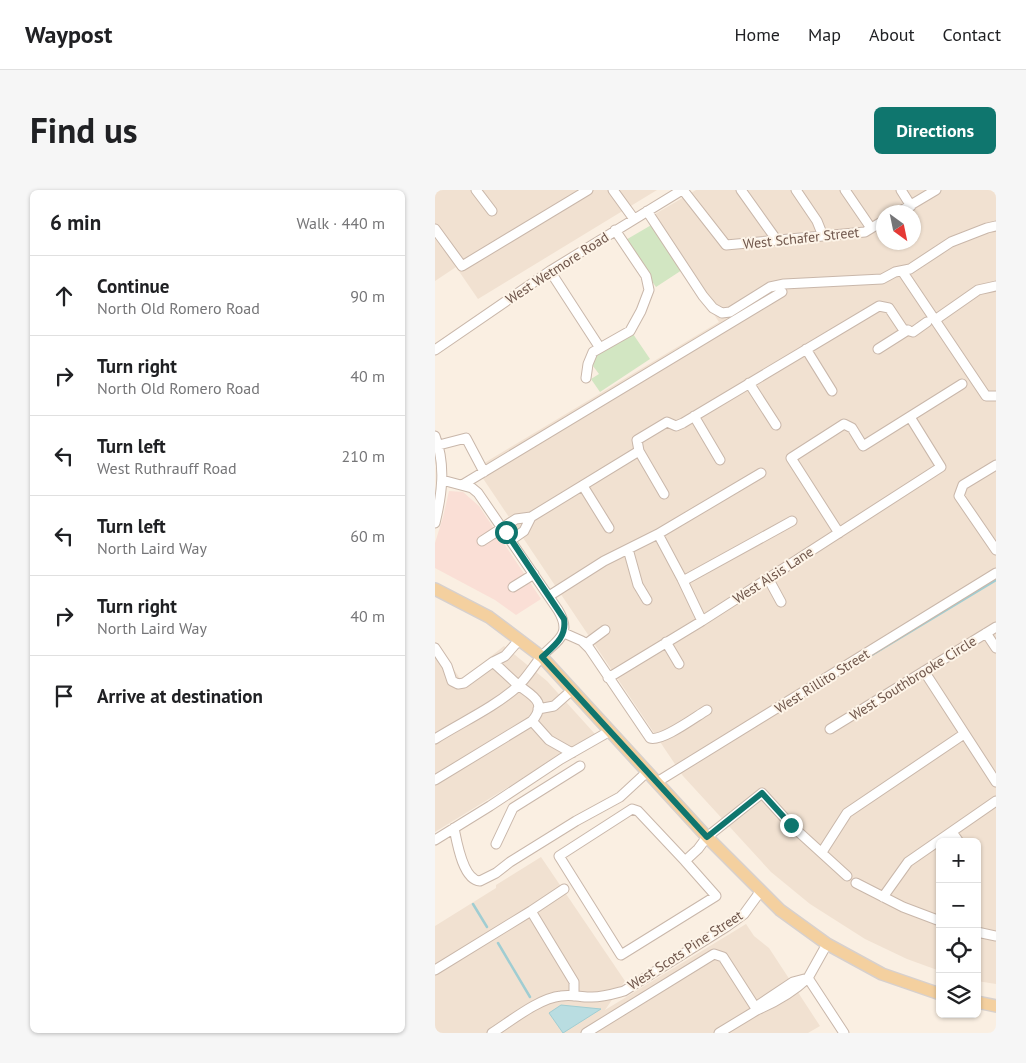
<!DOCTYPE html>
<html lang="en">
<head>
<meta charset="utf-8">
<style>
  :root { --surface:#fff; --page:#f6f6f6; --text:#202124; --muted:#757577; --line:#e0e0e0; --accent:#0f766e }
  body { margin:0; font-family:"PT Sans",sans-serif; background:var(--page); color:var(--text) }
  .controls { position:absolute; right:15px; bottom:15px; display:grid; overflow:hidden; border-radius:8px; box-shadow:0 1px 4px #0004 }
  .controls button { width:45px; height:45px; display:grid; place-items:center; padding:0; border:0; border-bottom:1px solid var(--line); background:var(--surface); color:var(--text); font:25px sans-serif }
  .compass { position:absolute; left:441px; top:15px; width:45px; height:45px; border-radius:50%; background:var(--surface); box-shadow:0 1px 4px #0004; rotate:147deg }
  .stop { position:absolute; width:15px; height:15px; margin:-11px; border:4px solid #0f766e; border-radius:50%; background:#fff }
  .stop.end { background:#0f766e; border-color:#fff; box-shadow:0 1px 5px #0008 }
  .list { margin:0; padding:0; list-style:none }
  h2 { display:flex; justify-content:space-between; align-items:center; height:65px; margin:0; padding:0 20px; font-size:21px }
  h2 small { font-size:16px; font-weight:400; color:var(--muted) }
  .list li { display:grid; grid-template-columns:32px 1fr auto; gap:15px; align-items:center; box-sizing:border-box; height:80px; padding:0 20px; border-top:1px solid var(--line) }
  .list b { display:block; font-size:19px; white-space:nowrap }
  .list p { margin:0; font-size:16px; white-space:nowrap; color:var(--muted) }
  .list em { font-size:16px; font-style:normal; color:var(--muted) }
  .icon { flex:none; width:28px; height:28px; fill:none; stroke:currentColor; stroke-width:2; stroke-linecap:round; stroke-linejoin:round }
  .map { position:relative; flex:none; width:561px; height:843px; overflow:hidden; border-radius:8px }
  header { display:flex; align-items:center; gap:30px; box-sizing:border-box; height:70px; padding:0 25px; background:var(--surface); border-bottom:1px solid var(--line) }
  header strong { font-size:24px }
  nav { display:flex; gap:28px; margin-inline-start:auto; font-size:18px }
  .intro { display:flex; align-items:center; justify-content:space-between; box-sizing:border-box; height:120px; padding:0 30px }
  h1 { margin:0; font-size:35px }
  .button { padding:12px 22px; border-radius:8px; background:var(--accent); color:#fff; font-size:18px; font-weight:700 }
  main { display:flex; gap:30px; padding:0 30px }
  aside { flex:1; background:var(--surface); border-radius:8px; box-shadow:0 1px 4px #0004 }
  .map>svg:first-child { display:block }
</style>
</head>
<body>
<header>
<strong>Waypost</strong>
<nav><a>Home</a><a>Map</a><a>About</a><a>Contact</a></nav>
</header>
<div class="intro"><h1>Find us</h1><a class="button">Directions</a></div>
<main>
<aside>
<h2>6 min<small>Walk · 440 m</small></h2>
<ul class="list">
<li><svg class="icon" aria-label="ahead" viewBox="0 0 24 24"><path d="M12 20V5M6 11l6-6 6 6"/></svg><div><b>Continue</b><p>North Old Romero Road</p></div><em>90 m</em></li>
<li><svg class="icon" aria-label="right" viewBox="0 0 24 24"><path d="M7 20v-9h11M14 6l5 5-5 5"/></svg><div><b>Turn right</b><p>North Old Romero Road</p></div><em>40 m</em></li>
<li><svg class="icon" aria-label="left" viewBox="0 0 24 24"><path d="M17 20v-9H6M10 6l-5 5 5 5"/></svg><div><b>Turn left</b><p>West Ruthrauff Road</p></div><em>210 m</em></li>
<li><svg class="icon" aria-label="left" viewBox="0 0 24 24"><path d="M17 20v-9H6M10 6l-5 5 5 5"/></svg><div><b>Turn left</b><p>North Laird Way</p></div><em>60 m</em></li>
<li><svg class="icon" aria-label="right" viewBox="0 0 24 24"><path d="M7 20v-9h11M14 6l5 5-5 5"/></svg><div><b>Turn right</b><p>North Laird Way</p></div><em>40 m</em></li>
<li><svg class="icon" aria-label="arrive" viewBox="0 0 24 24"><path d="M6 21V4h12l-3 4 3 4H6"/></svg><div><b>Arrive at destination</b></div></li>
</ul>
</aside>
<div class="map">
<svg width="561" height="843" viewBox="0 0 561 843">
  <rect width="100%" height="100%" fill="#faefe2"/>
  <path fill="#f1e1d1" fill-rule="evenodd" d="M0,0H222L43,109L21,77L0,91Z
    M261,0H561V794L542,791V652H505V781L472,769L430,749L375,714L336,682L248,586L41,278L284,132L215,27ZM448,22H478V52H448Z
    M0,452L26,490L69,456L112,491L160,544L0,642Z
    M106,667L190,791L170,820L311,734L319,746L334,758L385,836L373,843H0V736L61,698V695Z"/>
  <path fill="#fadfd6" d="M14,301L28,302L44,316L106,409L81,425L60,410L0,378V353L8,327Z"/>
  <path fill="#d2e6c2" d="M218,34L247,80L221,97L189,51Z
    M196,141L215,169L165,202L156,189L164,184L158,176L159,166Z"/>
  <path fill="#b9dde1" stroke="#a0cdd2" d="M126,815L166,819L128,843L114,823Z"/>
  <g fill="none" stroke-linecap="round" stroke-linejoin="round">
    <path stroke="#a0cdd2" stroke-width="2.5" d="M392,492L561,390
      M38,714L52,737
      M63,753L95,807"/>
    <defs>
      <path id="minor" d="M41,0L57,21
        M178,0L199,29
        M248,0L291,55L430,42L448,31
        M306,0L341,49
        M361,0L382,31L388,46
        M410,0L436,38
        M466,0L476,16
        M212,21L268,106L278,118L287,123L295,122L335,97L349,94L447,89L460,82L475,79L516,52L552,38L561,36
        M464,22L501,0
        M0,39L27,76L153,0
        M115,81L165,158
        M467,81L551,206H561
        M500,130L543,100L561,96
        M371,159L397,201
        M443,159L473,140
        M0,160L115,81L247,0
        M151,188L153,174L158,162L195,141L206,121L214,100L211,86L180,40
        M314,193L341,235
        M259,226L285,270
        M0,246C11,275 7,304 0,333
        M4,255L31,248L49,282
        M204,261L229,304
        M561,275L528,295L524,306L561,360
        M27,295L347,102
        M148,296L174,338
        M404,343L356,268L409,234L417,238L428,256L527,194
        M223,344L247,389L267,431
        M76,350L89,341L96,327L204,261L202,250L232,232L241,236L248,233L444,116L454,118L468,139L478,142L492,132
        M47,351L81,329L96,327
        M193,359L203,395L212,410
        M333,388L346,412
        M248,391L357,331
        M78,397L99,384
        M114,406L169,371L223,344L326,283
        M129,443L147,451L154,458L215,548C227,552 260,527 272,520
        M551,443L561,458
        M231,452L244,474
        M151,454L170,440
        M0,458L12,476L17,491L23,494L29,493L58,472C66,479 74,487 82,494C95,505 114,511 97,531L0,590
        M58,472L70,466L84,450
        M489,481L561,592
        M173,488L267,431L506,277L475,227
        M103,519L119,516L137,500
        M97,531L114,550L137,563
        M395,539L561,437
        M0,549C27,532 58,518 82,497C91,489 98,477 106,467C122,450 138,445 123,420L43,303L37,298L7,290
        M222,592L561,383
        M19,638C22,653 28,690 45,691L61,683L75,672L141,631L185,607L212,582
        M517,642L524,652
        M0,650L55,616L126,569L175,541
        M61,654L78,618L145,576
        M387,662L412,623L529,544
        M250,671L203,621L197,619L124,666L186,765L281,706L250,671L263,659L272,647L327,603L356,635L412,686
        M421,693L468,717L505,731
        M448,707L473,672L561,611
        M96,721L139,792V806
        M542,742L561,746
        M392,754L373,788L409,843
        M0,780L96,721L129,699
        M373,788C358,802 341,812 322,820L325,814L358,792Z
        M57,843C76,831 104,808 126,806C136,804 145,807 154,807C166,808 178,804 189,801L291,737L309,724L325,702
        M151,843L279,764L288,767L322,820L284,843"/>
      <path id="major" d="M0,399L54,427L107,467L272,647L345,720L392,754L447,784L505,804
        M542,812L561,816"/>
    </defs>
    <use href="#minor" stroke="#c9b7aa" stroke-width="11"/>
    <use href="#major" stroke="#d7d0cd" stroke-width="14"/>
    <use href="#minor" stroke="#fff" stroke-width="9"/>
    <use href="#major" stroke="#f4d09f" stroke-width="11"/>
  </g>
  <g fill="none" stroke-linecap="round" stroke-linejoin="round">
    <path stroke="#0f766e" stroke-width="6" d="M71,342L129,429C132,447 119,456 107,467L272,647L327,603L356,635"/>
  </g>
  <g text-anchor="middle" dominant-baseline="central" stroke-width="4" stroke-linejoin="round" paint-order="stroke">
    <g font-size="14" fill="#6f564b" stroke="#fdf4e8">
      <text transform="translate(366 48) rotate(-6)">West Schafer Street</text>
      <text transform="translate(122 78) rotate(-33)">West Wetmore Road</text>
      <text transform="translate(338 385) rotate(-33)">West Alsis Lane</text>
      <text transform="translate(478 488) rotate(-32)">West Southbrooke Circle</text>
      <text transform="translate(387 491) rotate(-32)">West Rillito Street</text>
      <text transform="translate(250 760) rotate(-33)">West Scots Pine Street</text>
    </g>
  </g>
</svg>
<div class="controls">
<button>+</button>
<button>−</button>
<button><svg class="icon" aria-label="locate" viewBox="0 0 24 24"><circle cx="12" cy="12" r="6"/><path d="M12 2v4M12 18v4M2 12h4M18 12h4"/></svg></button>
<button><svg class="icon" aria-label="layers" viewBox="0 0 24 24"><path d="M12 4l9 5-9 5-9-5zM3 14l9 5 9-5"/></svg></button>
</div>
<svg class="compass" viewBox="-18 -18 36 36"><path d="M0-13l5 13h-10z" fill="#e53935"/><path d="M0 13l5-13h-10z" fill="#757577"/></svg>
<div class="stop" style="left:71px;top:342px"></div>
<div class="stop end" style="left:356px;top:635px"></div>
</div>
</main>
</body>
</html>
